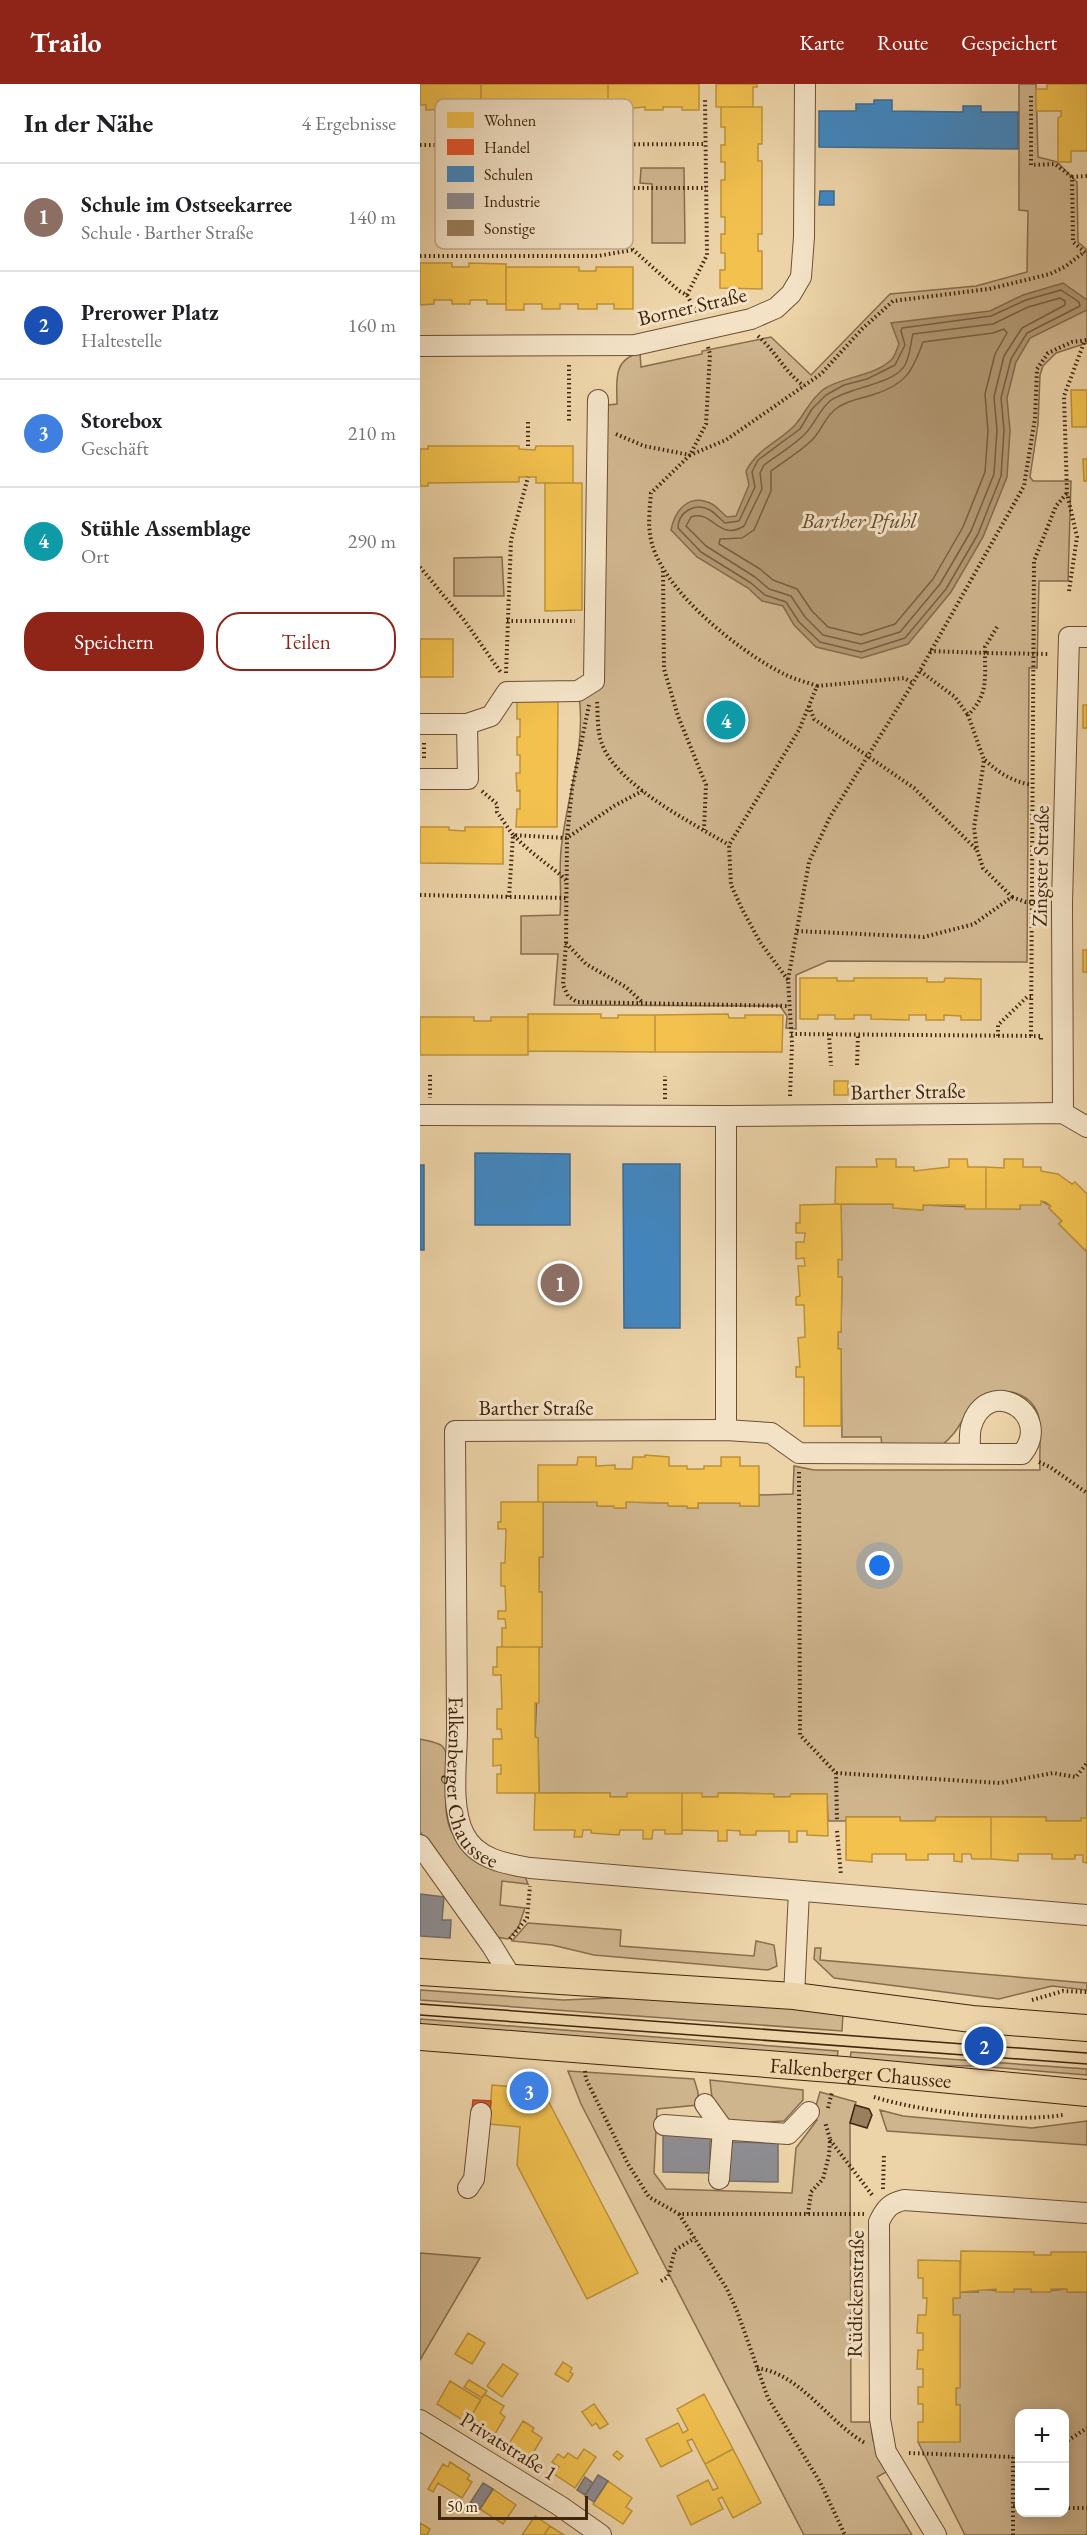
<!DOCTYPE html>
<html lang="de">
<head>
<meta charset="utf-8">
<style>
  :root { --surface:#fff; --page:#f6f6f6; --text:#202124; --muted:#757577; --line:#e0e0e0; --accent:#8f2418 }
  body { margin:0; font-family:"EB Garamond",serif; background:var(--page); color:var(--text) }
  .controls { position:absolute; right:18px; bottom:18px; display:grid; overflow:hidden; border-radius:12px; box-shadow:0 3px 15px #0003 }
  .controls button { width:54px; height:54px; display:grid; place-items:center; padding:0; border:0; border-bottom:2px solid var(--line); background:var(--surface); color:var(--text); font:30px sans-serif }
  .scale { position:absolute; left:18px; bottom:15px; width:150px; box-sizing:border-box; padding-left:6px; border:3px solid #41250d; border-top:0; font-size:16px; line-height:21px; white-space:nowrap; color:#41250d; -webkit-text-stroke:4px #f3e2c6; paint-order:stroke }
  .you { position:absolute; left:460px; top:1482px; width:21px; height:21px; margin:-15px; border:4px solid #fff; border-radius:50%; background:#1a73e8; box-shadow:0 0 0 9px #1a73e833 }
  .badge { display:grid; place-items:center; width:39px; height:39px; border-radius:50%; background:var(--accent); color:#fff; font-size:20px; font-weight:700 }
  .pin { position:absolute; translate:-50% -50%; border:3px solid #fff; box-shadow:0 2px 6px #0006 }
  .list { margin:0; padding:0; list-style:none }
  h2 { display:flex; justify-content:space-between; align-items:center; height:78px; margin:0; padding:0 24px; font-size:26px }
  h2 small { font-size:20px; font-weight:400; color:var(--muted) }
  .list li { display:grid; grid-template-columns:39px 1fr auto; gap:18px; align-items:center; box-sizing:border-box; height:108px; padding:0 24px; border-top:2px solid var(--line) }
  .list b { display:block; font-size:22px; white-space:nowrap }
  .list p { margin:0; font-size:20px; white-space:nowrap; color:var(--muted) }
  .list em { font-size:20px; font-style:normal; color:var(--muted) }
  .actions { display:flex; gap:12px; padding:18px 24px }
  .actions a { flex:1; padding:14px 0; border:2px solid var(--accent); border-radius:24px; text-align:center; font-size:21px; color:var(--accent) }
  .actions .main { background:var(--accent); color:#fff }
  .map { position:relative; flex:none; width:667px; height:2451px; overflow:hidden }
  header { display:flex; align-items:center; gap:36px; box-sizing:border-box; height:84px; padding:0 30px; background:var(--accent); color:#fff }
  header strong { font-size:28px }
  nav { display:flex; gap:33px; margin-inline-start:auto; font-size:21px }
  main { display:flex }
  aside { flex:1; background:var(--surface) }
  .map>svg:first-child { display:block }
</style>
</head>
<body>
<header>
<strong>Trailo</strong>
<nav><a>Karte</a><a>Route</a><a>Gespeichert</a></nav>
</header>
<main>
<aside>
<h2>In der Nähe<small>4 Ergebnisse</small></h2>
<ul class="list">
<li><span class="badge" style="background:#8d6e63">1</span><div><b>Schule im Ostseekarree</b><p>Schule · Barther Straße</p></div><em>140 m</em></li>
<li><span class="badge" style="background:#1a4fb4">2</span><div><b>Prerower Platz</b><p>Haltestelle</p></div><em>160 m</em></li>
<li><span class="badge" style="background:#3f7fe0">3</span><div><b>Storebox</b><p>Geschäft</p></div><em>210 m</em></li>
<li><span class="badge" style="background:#0f9aa8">4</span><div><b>Stühle Assemblage</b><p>Ort</p></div><em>290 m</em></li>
</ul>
<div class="actions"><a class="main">Speichern</a><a>Teilen</a></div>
</aside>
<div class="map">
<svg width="667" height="2451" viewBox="0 0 667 2451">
  <rect width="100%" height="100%" fill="#ecd3a8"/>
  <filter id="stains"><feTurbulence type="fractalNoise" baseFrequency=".00333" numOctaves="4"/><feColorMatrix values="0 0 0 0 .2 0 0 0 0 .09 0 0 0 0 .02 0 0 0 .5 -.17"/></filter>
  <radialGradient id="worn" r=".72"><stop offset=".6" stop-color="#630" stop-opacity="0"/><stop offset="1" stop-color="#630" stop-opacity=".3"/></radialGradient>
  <path fill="#cfb58e" stroke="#886d4e" stroke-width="1.5" fill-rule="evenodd" d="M599,0H616L618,73L637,78L657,98L658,158L667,166V259L636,269L623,282L620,291L618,340L610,393L613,397H651L648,497H619L617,584H609L607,878L408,877L376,891V945L366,944L367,932L360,922L134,921L138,870H101V832L140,831C142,807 138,782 142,758C148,709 166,662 159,612L167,609L188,321L197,320C197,298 192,275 220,269L221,283L282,270V267L351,253L391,291L470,210L556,202L607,188L608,127L599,126Z
    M221,84H264L265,159H232V100L220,99Z
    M82,473L84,512H34V474Z
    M621,1117L631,1122L629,1124L642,1137L639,1140L667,1168V1734L661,1737H626V1733H516L515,1737H480V1733H426V1737H408L407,1710H371L370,1713H354L353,1710L299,1709L298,1713H190V1709H119L118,1654L115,1653L119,1563H122V1508H119V1473H123V1418H177V1422H194L195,1424H206V1418L248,1419L249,1422H267V1424H278V1419H320V1422H339V1411L373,1410L374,1382L394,1386H620C619,1371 622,1343 618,1330C609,1306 578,1301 560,1315C543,1328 541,1347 522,1361L462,1362L461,1353H422L421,1265H418V1248H421L422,1193H418V1175H422L421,1120H473L474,1124L503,1126V1121L600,1125V1121Z
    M0,1655C7,1657 17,1658 22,1662C37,1675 13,1734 38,1756C49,1766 88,1782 104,1790L108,1800L82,1797L80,1821L105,1824L98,1844L88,1855L76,1853L0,1748Z
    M108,1839L201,1846L200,1862L334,1872L336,1857L354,1861L357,1882L348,1886L174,1871L132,1861L92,1857Z
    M395,1864H401L400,1876L667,1899V1906L632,1902L579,1915L414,1894L394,1875Z
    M0,1906L143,1916L242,1912L423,1929L422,1947L0,1916Z
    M0,1935L418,1967L417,1974L0,1941Z
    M431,1968L667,1985V1991L558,1982L485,1981L430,1975Z
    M148,1987L274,1995L278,2008V2021L237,2025L234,2089L246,2105L372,2109L376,2064L397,2036L393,2032L400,2008L436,2018L430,2039L431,2338H451L453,2356L468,2387L457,2393L492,2451H384L161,2020Z
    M290,1996L383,2006V2016L364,2037C343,2037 304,2047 294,2020C291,2013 291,2004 290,1996Z
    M460,2026L483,2032L612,2044L667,2037V2061L467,2047Z
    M0,2169L60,2174L0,2276Z
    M558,2205L594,2208V2205H611V2208L647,2205L648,2208H667V2451H545L498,2358L540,2357V2321H536V2304L540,2303V2231H533V2214H540V2208H558ZM600,2330H644V2428H600Z"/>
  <path fill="#b29873" stroke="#856a4a" stroke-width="1.5" d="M643,199L667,216V226L610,254L596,278L587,314L590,346L587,393L563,453L531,508L488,560L442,574L396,563L374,541L363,522L342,517L328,504L277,473L251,446C255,425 270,409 292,420C297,423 302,429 307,433L316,432L329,401L326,387C339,363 358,359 375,341C386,329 389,316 404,305C424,292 455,292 471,276C475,273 477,264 479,260L471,239L570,227L603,211Z"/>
  <path fill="#f2c14e" stroke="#bd923a" stroke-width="1.5" d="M0,0H61V25H42L41,21H25V25L6,26V21H0Z
    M61,0H188V31H170V26H151V30L133,31V26H116V30H98V26H79V30H61Z
    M188,0H279V26H262V23H243V26H225V23L188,26Z
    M296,0H337V3H333V23H296Z
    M627,0H667V67H651V78H638V34L641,32V27H616V5H627Z
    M301,23H342V60H338V77H342V150H338V167H342V205L300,204V186H305V169H301V150H305V133H301V96H305V78H301V61H305V43H301Z
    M0,179H32V183H49V179L86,180V220H67V216H50V220H32V216H14V220L0,221Z
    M86,183H159V187H176V183H213V225H194V220H177V225H158V220H140V225H122V220H104V226H86Z
    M651,306H667V343H652Z
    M8,362H99V365L115,366L116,362H153V399H116V393H99V398L8,399V402H0V365H8Z
    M663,375H667V397H664Z
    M125,399H162V526L125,527Z
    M0,555H33V593H0Z
    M97,616H138L137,743H96L97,725H100V706L97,707L96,689H100V671H97V653H100V635H97Z
    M663,621H667V644H663Z
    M0,743H29V746L45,747V743H83V780L0,779Z
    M663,866H667V888H663Z
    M380,894H417V897H434V894H507V898H524L525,894L561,895V936H541V932L524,931V936H506V931H489V936L451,935V931H434V935H415V931H398V935H380Z
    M108,930H181V934H198V931H235V968L108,967Z
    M308,930L309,934H325V931H363L362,968H235V931Z
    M0,933H54V937H71V933H108V971H0Z
    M414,997H428V1011H414Z
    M456,1075H476V1083H494V1087L529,1083V1075H547L548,1083H566V1125H545V1121H503V1126L473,1124V1120H415L416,1083H457Z
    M584,1075H603V1083H621V1087L638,1090L652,1100L655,1098L667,1110V1164L665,1166L639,1140L642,1137L629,1124L631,1122L626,1118L621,1117V1121H600V1125H566V1083L584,1084Z
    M421,1120L422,1176L418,1175V1193H422L421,1248H418V1265H421V1342H384V1293H376V1283H380L378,1254L385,1253L384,1221H376V1213L380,1212L378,1182H385L384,1174L376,1175V1158H384L385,1149H376V1139H380V1121Z
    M225,1371L249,1373V1382H267V1385H284V1382H301V1373H320V1382H339V1422H320V1419H278V1424H267V1422H248V1419L206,1418V1424H194V1422H177V1418H118V1381H157L158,1373H176V1382L195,1381V1385H212L213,1373H225Z
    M81,1418H123V1473H119V1508H122V1563H82V1544H86L85,1535H78V1527H86L85,1502H81V1479H85L86,1445H78V1438H81Z
    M77,1563H119V1619H115V1653L118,1654L119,1709H77V1690H81V1681L73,1682V1655H82L81,1645H77V1625H82L81,1591H73V1583H77Z
    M115,1709H190V1713H207V1709H262V1750H245V1746H233L232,1755H223V1746H200L199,1751L171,1749V1746H163L162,1753H154L155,1746H114Z
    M262,1709H282V1713H298V1709L354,1710V1713H370L371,1710H407L408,1752L387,1751V1747H377V1758H369V1747H336V1751H320V1747L307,1746V1757H298V1747L262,1746Z
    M426,1733H480V1737H515L516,1733H571V1775H552L551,1770H542V1778L534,1777V1770H508V1776H486V1770H452V1778L426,1776Z
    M571,1733H626V1737H661V1734H667V1779L663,1778V1771H655V1775H632V1770H598V1777L571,1775Z
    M72,2001L122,2005L218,2189L167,2215L97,2081L100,2043L69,2040Z
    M541,2167L614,2168V2171H631V2168H667V2208H647V2205H631V2208H611V2205H594V2208H576V2205L540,2208Z
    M498,2176L540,2177V2214H533V2231H540V2304H536V2321H540V2358H498V2338H503V2320H498V2303H503V2285H497L498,2266H503V2249H497L498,2231H506L507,2214H503V2194H498Z
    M48,2249L65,2259L52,2280L35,2270Z
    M143,2278L152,2284L150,2288L153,2290L148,2298L135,2290Z
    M83,2280L98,2290L82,2313L67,2302Z
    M49,2296L67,2307L62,2314L44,2303Z
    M30,2297L61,2316L47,2339L17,2320Z
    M64,2310L84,2322L80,2329L85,2333L75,2350L70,2347L68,2351L47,2339Z
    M284,2310L313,2365L285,2380L272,2355L267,2357L272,2367L241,2383L226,2355L258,2339L263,2349L268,2346L257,2325Z
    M174,2320L188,2340L180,2345L176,2339L172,2342L162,2328Z
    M103,2337L114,2344L112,2347L122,2354L109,2376L87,2363Z
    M164,2365L176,2373L155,2404L134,2390L139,2383L132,2378L138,2370L144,2374L148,2369L157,2375Z
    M313,2365L341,2419L313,2434L302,2413L298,2415L303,2425L271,2441L257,2412L288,2396L293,2406L298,2404L285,2380Z
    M197,2367L203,2372L199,2376L193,2371Z
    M30,2378L50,2391L47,2395L52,2398L42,2414L18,2399L13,2408L8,2405L23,2380L28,2383Z
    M188,2397L212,2414L206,2423L212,2427L203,2440L173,2420Z
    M73,2405L96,2421L83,2440L60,2425Z
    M115,2432L130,2442L124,2451H102Z
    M0,2439L10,2445L7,2451H0Z
    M130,2442L144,2451H124Z"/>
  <path fill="#e4572e" stroke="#b34824" stroke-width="1.5" d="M53,2016L71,2017L70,2027L52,2026Z"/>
  <path fill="#3f88c5" stroke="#406a8e" stroke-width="1.5" d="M454,16H472V27L543,28V22H561V28H598V65L399,63V27H436V20H454Z
    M400,107H414V121H399Z
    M55,1069L150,1070V1141H55Z
    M203,1080H260V1244H204Z
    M0,1081H4V1166H0Z"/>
  <path fill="#8d8d92" stroke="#766e6a" stroke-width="1.5" d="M0,1810L24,1813L22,1836H31L30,1854L0,1852Z
    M243,2048L290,2049V2089L243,2088Z
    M311,2058L358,2059V2098L309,2097Z
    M178,2391L188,2397L174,2418L165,2412Z
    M165,2393L173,2399L165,2411L157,2406Z
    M63,2399L73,2405L60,2425L50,2419Z"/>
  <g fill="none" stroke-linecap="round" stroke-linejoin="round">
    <path stroke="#7a5e40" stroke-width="1.5" d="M641,206L659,218L660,222L607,249L591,275L581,314L584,346L581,392L558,450L526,505L485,554L441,568L400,558L379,538L366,518L345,511L331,499L281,468L258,444C258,428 275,418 290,426C295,429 300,435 305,439L319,437L335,403L332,388L338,376L380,345L392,325L406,311L424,301L447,295L475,281L485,261L481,247L482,244L571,232L606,216Z
      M640,214L645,217V221L602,244L584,272L574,313L577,346L574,390L551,447L520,500L480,548L441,560L403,551L385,533L371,512L349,505L335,493L286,462L266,442L271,433C293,425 298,458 324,442L342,405L340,389L344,381C357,371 373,362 385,350C395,340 399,326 410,317C428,303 474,301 485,281C491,269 490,260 493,250L573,240L608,223Z
      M584,245L587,249L575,270L565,310L568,347L565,388L543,443L513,495L475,540L441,551L408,543L392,527L377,505L353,496L340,485L299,460L300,455L322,454L334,446L351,407V387C364,377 380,368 392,356C402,346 405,332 417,324C428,316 439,315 452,311C485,301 492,289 503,258L573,249Z"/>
  </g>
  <path fill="#9a7f5e" stroke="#41250d" stroke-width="1.5" d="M435,2021L449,2025L452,2031L447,2044L430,2039Z"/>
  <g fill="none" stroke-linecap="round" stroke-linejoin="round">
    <defs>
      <g id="minor">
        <path d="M0,262L215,261L331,235L356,224L371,210L381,193L384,153L385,0"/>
        <path d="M0,640H47L48,695H0"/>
        <path d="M47,640L71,632L87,608L158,607L174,597L178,316"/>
        <path d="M643,1029L642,819L649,553H667"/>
        <path d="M0,1031L306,1032L643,1029L667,1043"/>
        <path d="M306,1346V1032"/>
        <path id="s1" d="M550,1370C550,1361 549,1351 551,1343C566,1289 635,1329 602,1370L379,1369L351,1349L306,1346L35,1347C36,1444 36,1541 37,1638C38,1672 29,1720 44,1750C56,1775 86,1780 110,1784L667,1831"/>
        <path d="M0,1761L72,1862L91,1893"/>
        <path d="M374,1912L379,1807"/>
        <path d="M285,2020L303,2045L299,2095"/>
        <path d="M244,2041L368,2050L389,2028"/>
        <path d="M48,2104L54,2095L61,2029"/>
        <path d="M0,2336L140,2422L181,2451"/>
        <path d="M516,2451L466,2368L460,2335L459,2138C465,2125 470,2119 484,2116L667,2129"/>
      </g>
      <g id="major">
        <path d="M0,1888L374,1912L552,1935L667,1944"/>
        <path id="s2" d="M0,1953L424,1986L667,2009"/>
      </g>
    </defs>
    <use href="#minor" stroke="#6c5034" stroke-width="22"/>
    <use href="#major" stroke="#41250d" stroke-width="28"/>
    <path stroke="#41250d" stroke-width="4" stroke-dasharray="1.5 3" stroke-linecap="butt" d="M611,12V81L635,80L652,93
      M0,61H96L259,207L267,211L277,230
      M97,61L285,60
      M667,92L652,93L653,158L667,170
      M146,104H286
      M0,172H178L212,166
      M267,211L287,171L285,16
      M338,252C357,269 363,286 384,302
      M288,263L290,270L286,340L270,371L231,409C230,422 228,437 230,450C236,503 322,570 366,591C376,596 387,598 397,602L379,646L309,761L311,801L322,825L340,858L368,896
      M149,281V338
      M108,338V365
      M196,350L224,362L270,371L306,356L401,290L442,245L473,217L569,205L630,190L646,182L664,168
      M0,483L44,536L82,590
      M243,487L244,585L258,632L286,701L284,746
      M649,507L657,453L647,409L644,312L665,256
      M87,537H155
      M577,543L565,563V569L630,570
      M500,587L535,613L548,631
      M86,589L91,456L108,393
      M397,602L484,594L493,599
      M177,618C178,631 177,648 182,660C197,701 272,739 309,761
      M169,621L152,704L147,754L146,859L143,901L148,912L157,918L369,922
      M389,622L394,635L494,704L557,766
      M4,659V676
      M565,676C580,690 592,697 612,701
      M62,707L77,720V728L93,751L147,754L194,722L224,706
      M94,751C109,769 129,780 146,796
      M0,811L146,814
      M89,813L93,751
      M592,813L606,818H623
      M377,847L504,853L554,840L592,813L563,784L557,766L554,744L564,676L548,631C568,611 565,596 565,569L510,567
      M146,859L166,880L206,903L222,918
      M371,950L621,952V956
      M409,950L411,982
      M578,952V941L607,913H611
      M611,952L614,477L636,422L647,409
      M437,981L438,950
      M10,991V1014
      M370,1012L372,959L368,896L389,778L410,733L493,599L604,402L615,334L617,285L628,269L652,258L667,256
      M245,1015V992
      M619,1378L630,1383L667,1409
      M379,1388L380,1651L416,1689L417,1737
      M416,1689L580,1699L633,1689L656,1693L667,1679
      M417,1747L421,1791
      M90,1855L107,1834L110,1802
      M612,1916L643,1907L667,1908
      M165,1987L166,1995L208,2080L229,2113L259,2130H444
      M454,2013C503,2028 593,2039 643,2031
      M408,2024L412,2008
      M410,2056L453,2112
      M463,2105L464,2069
      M259,2130L307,2205L317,2227L348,2314L400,2398L425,2451
      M388,2130L391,2108L403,2095L409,2071L410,2055L405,2038
      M241,2197L248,2193L255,2166L275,2154
      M337,2284C381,2290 408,2338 445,2359
      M644,2359L667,2344
      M489,2369L593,2373
      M593,2422L600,2423
      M644,2424H667
      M593,2451V2373L600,2371"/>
    <use href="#minor" stroke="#f3e2c6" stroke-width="20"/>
    <use href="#major" stroke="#ecd3a8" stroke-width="26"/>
    <path stroke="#41250d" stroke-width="1.5" d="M0,1920L667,1969
      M0,1931L667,1980"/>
  </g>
  <g text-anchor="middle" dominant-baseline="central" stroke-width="6" stroke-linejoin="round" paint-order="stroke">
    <g font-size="21" fill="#41250d" stroke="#f3e2c6">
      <text transform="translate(272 222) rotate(-13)">Borner Straße</text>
      <text transform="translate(620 782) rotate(-89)">Zingster Straße</text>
      <text transform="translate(488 1007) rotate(-1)">Barther Straße</text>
      <text x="116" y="1323">Barther Straße</text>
      <text stroke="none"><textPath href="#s1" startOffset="1072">Falkenberger Chaussee</textPath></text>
      <text stroke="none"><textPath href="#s2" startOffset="442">Falkenberger Chaussee</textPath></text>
      <text transform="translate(435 2210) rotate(-89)">Rüdickenstraße</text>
      <text transform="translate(89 2362) rotate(32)">Privatstraße 1</text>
    </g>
    <g font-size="22" font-style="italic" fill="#63482c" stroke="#f3e2c6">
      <text x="439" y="436">Barther Pfuhl</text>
    </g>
  </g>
  <rect x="15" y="15" width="198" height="150" rx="9" fill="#f3e2c6" stroke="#bea98e" stroke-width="1.5"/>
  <rect x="27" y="28" width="27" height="16" fill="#f2c14e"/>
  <rect x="27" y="55" width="27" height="16" fill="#e4572e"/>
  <rect x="27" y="82" width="27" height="16" fill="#3f88c5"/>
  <rect x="27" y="109" width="27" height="16" fill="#8d8d92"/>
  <rect x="27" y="136" width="27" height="16" fill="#9a7f5e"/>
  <g font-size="16" fill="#41250d">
    <text x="64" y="42">Wohnen</text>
    <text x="64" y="69">Handel</text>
    <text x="64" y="96">Schulen</text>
    <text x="64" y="123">Industrie</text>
    <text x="64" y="150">Sonstige</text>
  </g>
  <rect width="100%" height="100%" filter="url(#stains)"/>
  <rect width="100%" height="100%" fill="url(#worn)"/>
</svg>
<div class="controls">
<button>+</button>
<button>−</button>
</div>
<div class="scale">50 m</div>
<div class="you"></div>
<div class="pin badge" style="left:140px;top:1199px;background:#8d6e63">1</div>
<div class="pin badge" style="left:564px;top:1962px;background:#1a4fb4">2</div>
<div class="pin badge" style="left:109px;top:2007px;background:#3f7fe0">3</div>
<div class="pin badge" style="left:306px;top:636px;background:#0f9aa8">4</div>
</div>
</main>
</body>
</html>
